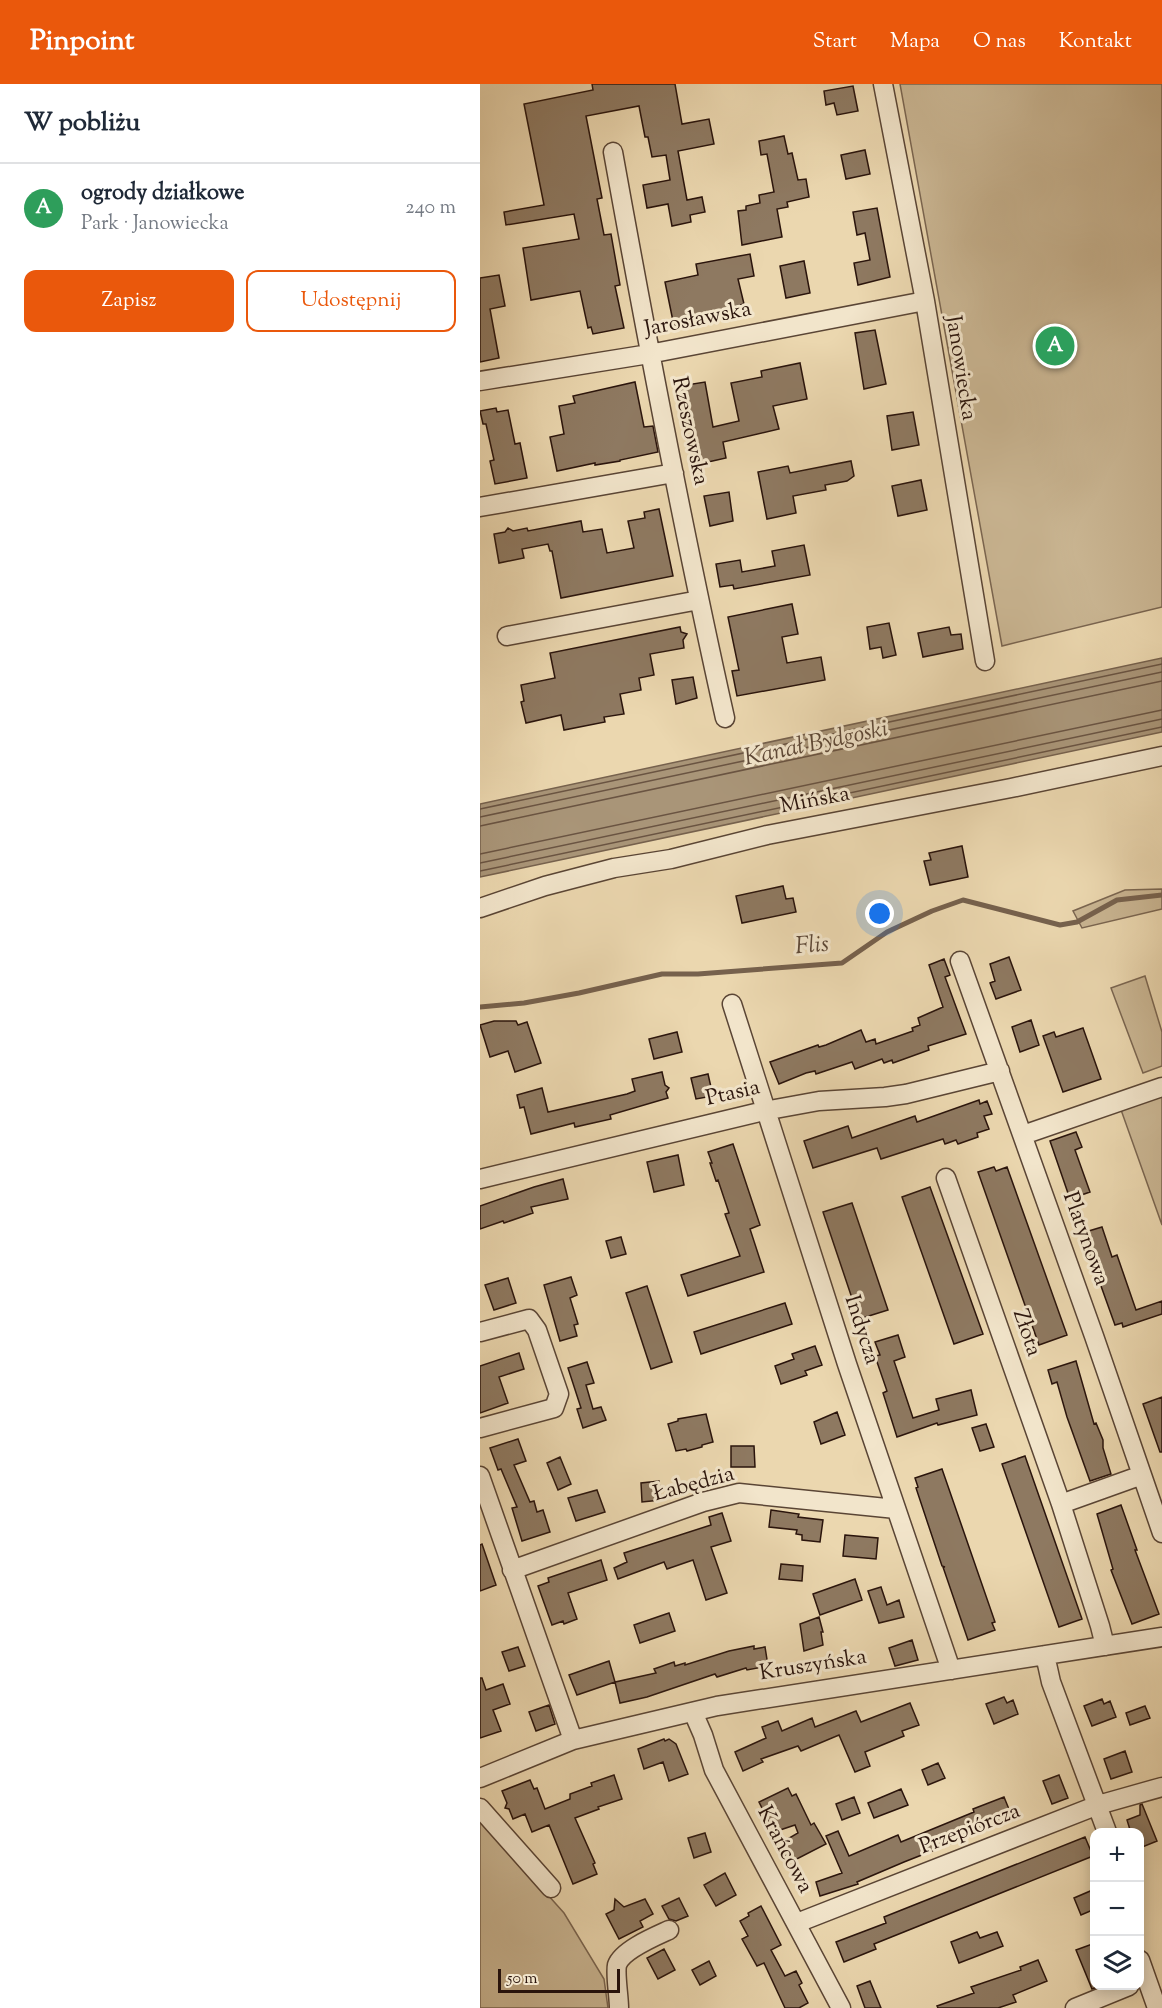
<!DOCTYPE html>
<html lang="pl">
<head>
<meta charset="utf-8">
<style>
  :root { --surface:#fff; --page:#f2f2f3; --text:#1f2937; --muted:#747a83; --line:#e0e1e3; --accent:#ea580c }
  body { margin:0; font-family:"Sorts Mill Goudy",serif; background:var(--page); color:var(--text) }
  .controls { position:absolute; right:18px; bottom:18px; display:grid; overflow:hidden; border-radius:12px; box-shadow:0 3px 15px #0003 }
  .controls button { width:54px; height:54px; display:grid; place-items:center; padding:0; border:0; border-bottom:2px solid var(--line); background:var(--surface); color:var(--text); font:30px sans-serif }
  .scale { position:absolute; left:18px; bottom:15px; width:122px; box-sizing:border-box; padding-left:6px; border:3px solid #2a140c; border-top:0; font-size:16px; line-height:21px; white-space:nowrap; color:#2a140c; -webkit-text-stroke:4px #f2e5cb; paint-order:stroke }
  .you { position:absolute; left:400px; top:830px; width:21px; height:21px; margin:-15px; border:4px solid #fff; border-radius:50%; background:#1a73e8; box-shadow:0 0 0 9px #1a73e833 }
  .badge { display:grid; place-items:center; width:39px; height:39px; border-radius:50%; background:var(--accent); color:#fff; font-size:20px; font-weight:700 }
  .pin { position:absolute; translate:-50% -50%; border:3px solid #fff; box-shadow:0 2px 6px #0006 }
  .list { margin:0; padding:0; list-style:none }
  h2 { display:flex; justify-content:space-between; align-items:center; height:78px; margin:0; padding:0 24px; font-size:26px }
  h2 small { font-size:20px; font-weight:400; color:var(--muted) }
  .list li { display:grid; grid-template-columns:39px 1fr auto; gap:18px; align-items:center; box-sizing:border-box; height:90px; padding:0 24px; border-top:2px solid var(--line) }
  .list b { display:block; font-size:22px; white-space:nowrap }
  .list p { margin:0; font-size:20px; white-space:nowrap; color:var(--muted) }
  .list em { font-size:20px; font-style:normal; color:var(--muted) }
  .actions { display:flex; gap:12px; padding:18px 24px }
  .actions a { flex:1; padding:14px 0; border:2px solid var(--accent); border-radius:12px; text-align:center; font-size:21px; color:var(--accent) }
  .actions .main { background:var(--accent); color:#fff }
  .icon { flex:none; width:33px; height:33px; fill:none; stroke:currentColor; stroke-width:2; stroke-linecap:round; stroke-linejoin:round }
  .map { position:relative; flex:none; width:682px; height:1924px; overflow:hidden }
  header { display:flex; align-items:center; gap:36px; box-sizing:border-box; height:84px; padding:0 30px; background:var(--accent); color:#fff }
  header strong { font-size:28px }
  nav { display:flex; gap:33px; margin-inline-start:auto; font-size:21px }
  main { display:flex }
  aside { flex:1; background:var(--surface) }
  .map>svg:first-child { display:block }
</style>
</head>
<body>
<header>
<strong>Pinpoint</strong>
<nav><a>Start</a><a>Mapa</a><a>O nas</a><a>Kontakt</a></nav>
</header>
<main>
<aside>
<h2>W pobliżu<small></small></h2>
<ul class="list">
<li><span class="badge" style="background:#2e9e5b">A</span><div><b>ogrody działkowe</b><p>Park · Janowiecka</p></div><em>240 m</em></li>
</ul>
<div class="actions"><a class="main">Zapisz</a><a>Udostępnij</a></div>
</aside>
<div class="map">
<svg width="682" height="1924" viewBox="0 0 682 1924">
  <rect width="100%" height="100%" fill="#ebd7af"/>
  <filter id="stains"><feTurbulence type="fractalNoise" baseFrequency=".00333" numOctaves="4"/><feColorMatrix values="0 0 0 0 .2 0 0 0 0 .09 0 0 0 0 .02 0 0 0 .5 -.17"/></filter>
  <radialGradient id="worn" r=".72"><stop offset=".6" stop-color="#630" stop-opacity="0"/><stop offset="1" stop-color="#630" stop-opacity=".3"/></radialGradient>
  <path fill="#cab693" stroke="#7a6550" stroke-width="1.5" d="M420,0H682V523L522,562Z
    M682,805V825L602,844L593,827L645,806Z
    M665,892L682,948V982L663,989L631,904Z
    M682,1010V1141L640,1023Z
    M0,1735L84,1829L124,1895L128,1924H0Z"/>
  <path fill="#a99578" stroke="#76614d" stroke-width="1.5" d="M682,574V648L0,793V720Z"/>
  <g fill="none" stroke-linecap="round" stroke-linejoin="round">
    <path stroke="#6a5442" stroke-width="1.5" d="M0,725L682,580
      M0,733L682,588
      M0,742L682,597
      M0,770L682,626
      M0,779L682,635
      M0,787L682,643"/>
    <path stroke="#76614d" stroke-width="5" d="M0,923L44,919L99,909L182,890H218L362,879L407,848L452,827L483,816L580,841L597,838L637,816L682,811"/>
  </g>
  <path fill="#8e7961" stroke="#2a140c" stroke-width="1.5" d="M112,0H195L202,40L229,35L234,60L198,67L207,116L222,113L225,128L210,131L211,138L192,142L188,120L167,124L163,101L190,96L186,71L172,73L168,53H165L159,22L106,32L122,114L117,115L124,151L131,150L140,201L135,202L144,244L113,250L111,243L108,244L100,207L51,216L43,164L99,155L94,130L26,141L24,128L64,121L44,20L113,6Z
    M373,2L378,27L357,31L354,19L346,21L344,7Z
    M304,52L308,70L312,69L318,96L326,95L329,113L307,118L308,123L297,125L302,153L262,161L258,127L266,126V122L280,119L279,111L294,108L287,70L281,71L279,57Z
    M385,66L390,90L366,95L361,71Z
    M397,124L410,193L378,201L374,179L390,176L385,149L377,151L373,128Z
    M270,170L274,192L258,195L264,220L239,226L240,229L213,235L214,238L194,242L185,198L218,191L216,180Z
    M324,177L330,209L306,214L300,182Z
    M19,191L25,222L10,225L19,274L0,278V194Z
    M395,246L406,300L384,305L375,249Z
    M320,279L327,315L293,322L299,345L243,358L246,374L219,380L206,320H203L200,302L225,298L233,343L259,337L251,299L282,293L281,287Z
    M155,298L164,343L173,342L178,368L140,376V377L115,381V379L77,387L70,353L84,350L79,322L95,319L93,312Z
    M16,324L17,328L28,326L35,360L40,359L47,394L15,400L10,377L14,376L6,340H3L0,327Z
    M433,328L439,361L412,366L407,332Z
    M371,377L374,392L367,397L345,401L346,406L313,412L316,429L287,435L278,388L308,382L310,389Z
    M441,396L447,426L418,432L412,402Z
    M249,408L253,437L230,442L224,412Z
    M179,425L193,492L81,514L72,467H70L68,460L42,465L44,474L19,479L14,450L25,448L28,444L33,447L47,444L48,447L101,437L103,448L122,445L127,469L154,464L148,437L165,434L164,428Z
    M324,461L330,491L254,505L253,501L240,503L236,480L260,476L262,488L295,482L292,467Z
    M312,520L318,550L302,553L307,579L341,573L345,596L257,612L252,587L259,586L248,533Z
    M409,539L416,571L403,574L401,563L390,565L387,543Z
    M200,543L201,548L207,550L203,556L204,564L170,570L174,591L159,594L161,606L140,610L144,630L124,633L125,638L84,646L81,631L46,639L41,618L44,617L41,601L75,594L70,569Z
    M469,543L471,551L481,550L483,565L443,573L438,549Z
    M213,593L217,614L196,620L192,596Z
    M482,762L488,793L450,801L444,777L451,776L449,769Z
    M303,802L306,815L313,814L316,828L262,839L256,812Z
    M529,873L541,906L516,915L510,899L515,897L510,880Z
    M464,875L470,891L465,893L486,950L448,962L449,966L413,979L412,976L404,979L402,975L375,985L372,978L336,990L335,987L326,989L299,1000L290,978L338,961L339,963L346,961L381,946L386,958L395,955L396,960L433,947L432,944L440,941L438,934L463,923L449,881Z
    M551,936L559,961L540,968L532,943Z
    M14,937H36L38,941L47,938L61,979L35,988L28,967L10,973L0,941Z
    M603,944L621,995L583,1008L563,952L574,948L576,953Z
    M197,948L202,968L174,975L169,955Z
    M182,988L185,1001L189,1004L186,1008L188,1014L130,1031L131,1035L95,1043L94,1039L51,1050L44,1023L40,1024L37,1011L62,1004L68,1028L147,1010L155,1007L152,995Z
    M228,990L233,1012L216,1015L211,994Z
    M499,1016L500,1020L507,1017L512,1030L504,1032L509,1045L497,1049L498,1053L478,1060L476,1056L465,1060L463,1055L401,1075L397,1064L333,1084L324,1057L368,1042L372,1054L435,1032L437,1038Z
    M596,1048L602,1063L595,1066L610,1108L590,1115L570,1057Z
    M253,1060L280,1141L270,1145L284,1188L208,1212L201,1191L260,1172L245,1130L249,1129L238,1096L236,1097L230,1079H232L228,1068Z
    M198,1071L204,1101L174,1108L167,1078Z
    M514,1083L516,1087L527,1083L587,1251L559,1261L498,1088Z
    M83,1095L88,1115L51,1123L53,1129L24,1139L23,1137L0,1145V1122L54,1103Z
    M450,1103L503,1250L474,1260L422,1113Z
    M372,1119L408,1226L379,1235L343,1128Z
    M622,1143L632,1173L637,1171L656,1226L682,1217V1230L643,1243L642,1239L635,1241L602,1149Z
    M141,1153L146,1170L131,1174L126,1157Z
    M91,1193L97,1211L90,1214L98,1240L94,1241L97,1252L80,1257L64,1201Z
    M28,1194L36,1219L14,1226L5,1201Z
    M167,1202L192,1278L171,1285L146,1209Z
    M305,1219L312,1240L221,1270L214,1248Z
    M418,1251L425,1273L414,1277L433,1334L459,1326L456,1315L491,1306L497,1331L458,1341L457,1339L417,1353L403,1309L407,1307L395,1272L400,1271L395,1258Z
    M335,1262L342,1281L325,1287L327,1291L301,1300L295,1282L314,1275L312,1270Z
    M39,1269L44,1285L19,1293L28,1319L0,1329V1282Z
    M596,1277L614,1340L616,1339L623,1356V1364L631,1390L610,1397L587,1333L577,1298L572,1300L568,1286Z
    M107,1278L114,1299L106,1301L113,1325L121,1323L126,1336L103,1344L97,1325L101,1324L88,1284Z
    M682,1313V1368H680L663,1320Z
    M357,1328L365,1351L341,1360L334,1338Z
    M226,1330L233,1358L222,1361V1363L207,1367L206,1365L196,1367L188,1340L198,1337V1335Z
    M506,1340L514,1363L500,1367L492,1344Z
    M38,1355L46,1377L34,1381L50,1418L54,1417L57,1428L63,1426L70,1448L42,1457L32,1424L37,1423L21,1385L18,1386L10,1364Z
    M251,1362H274L275,1383H251Z
    M545,1372L602,1535L579,1543L522,1380Z
    M80,1373L91,1400L78,1406L67,1379Z
    M462,1385L515,1538L512,1539L515,1546L488,1556L463,1483H465L462,1482L436,1404L438,1403L435,1394Z
    M179,1397L181,1416L162,1418L161,1399Z
    M117,1406L125,1428L96,1437L88,1414Z
    M641,1421L657,1466H655L679,1530L652,1540L631,1486L633,1485L617,1430Z
    M291,1426L319,1430L318,1433L343,1436L340,1458L322,1456V1451L316,1450L317,1446L289,1443Z
    M242,1429L251,1457L231,1463L247,1509L226,1516L213,1476L187,1485L184,1478L138,1495L134,1484L147,1478L144,1469L231,1441L229,1433Z
    M365,1451L398,1454L396,1475L363,1472Z
    M2,1460L16,1501L0,1507V1461Z
    M121,1476L127,1496L88,1509L97,1535L84,1540L83,1537L72,1541L58,1502L69,1498L68,1494Z
    M301,1480L323,1482L322,1497L299,1495Z
    M375,1495L382,1516L340,1531L333,1510Z
    M401,1503L407,1521L419,1516L424,1533L399,1539L388,1507Z
    M189,1529L195,1547L160,1559L154,1541Z
    M339,1533L343,1548H341L343,1561L324,1567L320,1540Z
    M432,1556L438,1576L415,1582L409,1564Z
    M274,1562V1565L285,1563L288,1582L267,1586L266,1584L237,1593L235,1590L167,1613L140,1619L135,1598L97,1611L89,1591L129,1577L135,1598L176,1589L174,1585L194,1578L195,1582L205,1579V1581L249,1567Z
    M38,1563L45,1582L29,1587L22,1568Z
    M0,1594H2L6,1606L23,1600L30,1620L13,1626L21,1647L0,1654Z
    M524,1613L527,1619L533,1616L538,1630L514,1640L506,1620Z
    M622,1615L624,1620L630,1617L636,1633L612,1642L604,1622Z
    M430,1619L439,1641L422,1647L424,1652L385,1668L390,1682L375,1688L359,1651L321,1667L318,1662L281,1675L283,1678L263,1687L255,1668L286,1654L282,1643L298,1637L302,1647L332,1634L335,1643L376,1627L381,1638Z
    M69,1621L75,1640L56,1647L49,1628Z
    M665,1622L670,1634L650,1641L646,1629Z
    M184,1655L185,1657L189,1655L196,1660L208,1690L189,1697L183,1678L164,1685L158,1665Z
    M645,1667L652,1688L631,1695L624,1675Z
    M458,1679L465,1694L448,1701L442,1686Z
    M134,1691L142,1715L118,1723L119,1725L95,1734L115,1779L113,1780L117,1790L93,1800L69,1741L52,1748L45,1730L33,1735L29,1725L25,1724L27,1719L22,1707L50,1696L54,1705L57,1704L65,1725L90,1715V1710L112,1702L111,1699Z
    M579,1691L588,1714L572,1720L563,1697Z
    M308,1704L312,1712L316,1710L331,1741L334,1739L346,1760L309,1779L299,1760L318,1749L315,1741L294,1748L279,1718Z
    M421,1705L428,1721L394,1734L388,1719Z
    M374,1713L380,1729L362,1736L356,1720Z
    M524,1713L533,1735L424,1778L377,1798L378,1800L340,1812L336,1798L362,1789L346,1752L358,1747L369,1772L418,1751L421,1758L494,1728L493,1725Z
    M662,1720L677,1757L660,1764V1749H651L647,1736L660,1731V1721Z
    M225,1749L231,1768L214,1774L208,1754Z
    M605,1753L613,1772L394,1860L396,1865L364,1878L356,1858L406,1839L404,1833Z
    M245,1789L256,1811L236,1822L224,1801Z
    M615,1805V1825L601,1831L594,1814Z
    M199,1814L208,1832L196,1837L189,1835L182,1822Z
    M135,1815L144,1823L165,1815L173,1830L160,1837L163,1843L139,1855L126,1830L134,1826Z
    M281,1822L301,1861L291,1866L305,1892L316,1887L322,1899L319,1901L328,1919L319,1924H305L284,1879L277,1882L262,1855L268,1852L260,1837L269,1832L268,1829Z
    M497,1848L500,1854L517,1848L523,1862L479,1879L471,1858Z
    M615,1859V1904L612,1905L596,1866Z
    M184,1865L195,1886L178,1895L167,1874Z
    M558,1876L567,1897L533,1911L536,1918L518,1924H458L457,1922L494,1909L491,1903L541,1886L540,1883Z
    M229,1877L236,1892L220,1901L212,1886Z
    M390,1897L401,1924H385L377,1902Z"/>
  <g fill="none" stroke-linecap="round" stroke-linejoin="round">
    <defs>
      <path id="minor" d="M403,0L445,217L505,577
        M133,68C167,257 203,446 245,634
        M0,297L169,270L445,217
        M0,423L194,389
        M27,552L219,516
        M0,824L65,802L134,784L191,775L287,751L531,704L682,672
        M480,877L614,1252L682,1449
        M252,920L367,1280L471,1586
        M543,1051L682,1003
        M466,1094L581,1420L620,1542L625,1562
        M0,1095L284,1027L339,1017L405,1013L426,1010L520,987
        M0,1248L49,1235L57,1246L79,1310L74,1324L0,1344
        M0,1392L93,1656
        M581,1420L662,1391
        M32,1486L223,1418L259,1409L416,1425
        M565,1571L571,1598L627,1748
        M213,1628L223,1651L234,1686L361,1924
        M0,1694L93,1656L237,1622L682,1553
        M0,1724L71,1804
        M317,1839L618,1721L682,1703
        M660,1876L677,1924
        M139,1924C139,1913 135,1890 137,1881C142,1866 176,1852 189,1846
        M595,1924L649,1902"/>
    </defs>
    <use href="#minor" stroke="#5a4535" stroke-width="21"/>
    <use href="#minor" stroke="#f2e5cb" stroke-width="18"/>
  </g>
  <g text-anchor="middle" dominant-baseline="central" stroke-width="6" stroke-linejoin="round" paint-order="stroke">
    <g font-size="22" fill="#2a140c" stroke="#f2e5cb">
      <text transform="translate(218 236) rotate(-11)">Jarosławska</text>
      <text transform="translate(480 284) rotate(81)">Janowiecka</text>
      <text transform="translate(209 347) rotate(78)">Rzeszowska</text>
      <text transform="translate(335 717) rotate(-11)">Mińska</text>
      <text transform="translate(253 1010) rotate(-13)">Ptasia</text>
      <text transform="translate(605 1155) rotate(70)">Platynowa</text>
      <text transform="translate(381 1246) rotate(72)">Indycza</text>
      <text transform="translate(546 1249) rotate(71)">Złota</text>
      <text transform="translate(214 1401) rotate(-15)">Łabędzia</text>
      <text transform="translate(333 1582) rotate(-9)">Kruszyńska</text>
      <text transform="translate(490 1746) rotate(-21)">Przepiórcza</text>
      <text transform="translate(304 1766) rotate(62)">Krańcowa</text>
    </g>
    <g font-size="24" font-style="italic" fill="#5d4837" stroke="#f2e5cb">
      <text transform="translate(336 660) rotate(-12)">Kanał Bydgoski</text>
      <text transform="translate(332 862) rotate(-4)">Flis</text>
    </g>
  </g>
  <rect width="100%" height="100%" filter="url(#stains)"/>
  <rect width="100%" height="100%" fill="url(#worn)"/>
</svg>
<div class="controls">
<button>+</button>
<button>−</button>
<button><svg class="icon" aria-label="layers" viewBox="0 0 24 24"><path d="M12 4l9 5-9 5-9-5zM3 14l9 5 9-5"/></svg></button>
</div>
<div class="scale">50 m</div>
<div class="you"></div>
<div class="pin badge" style="left:575px;top:262px;background:#2e9e5b">A</div>
</div>
</main>
</body>
</html>
